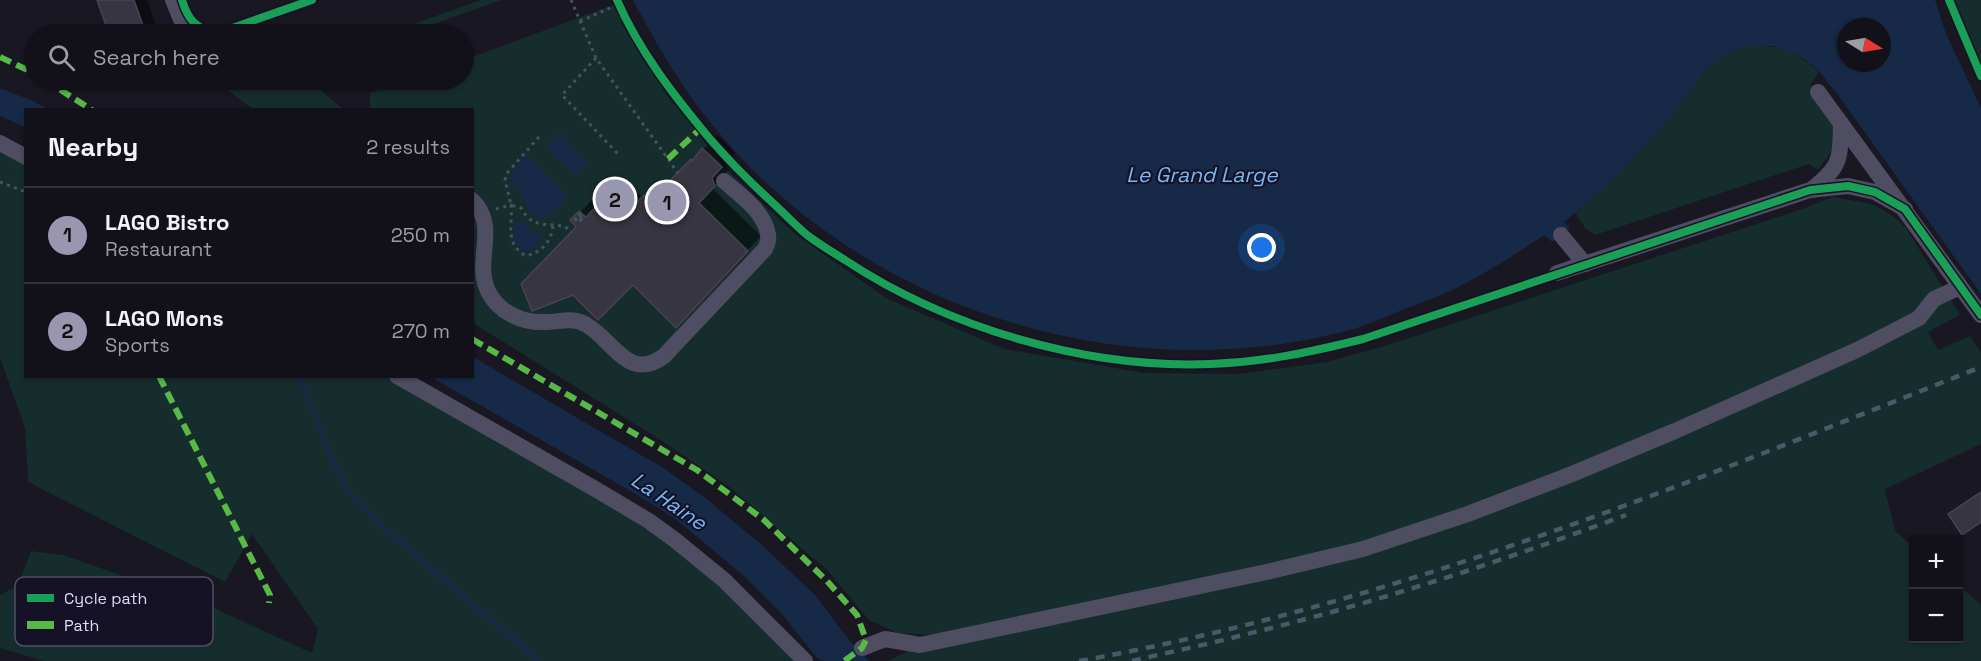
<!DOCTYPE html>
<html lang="en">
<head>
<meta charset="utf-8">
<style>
  :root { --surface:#12111a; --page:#1b1a23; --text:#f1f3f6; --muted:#9c9da2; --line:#313139; --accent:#9996af }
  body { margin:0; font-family:"Space Grotesk",sans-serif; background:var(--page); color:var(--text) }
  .controls { position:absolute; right:18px; bottom:18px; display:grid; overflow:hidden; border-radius:0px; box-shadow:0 2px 4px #0004 }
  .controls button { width:54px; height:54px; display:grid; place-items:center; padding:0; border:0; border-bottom:2px solid var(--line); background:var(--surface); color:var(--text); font:30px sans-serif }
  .compass { position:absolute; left:1837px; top:18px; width:54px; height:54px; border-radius:50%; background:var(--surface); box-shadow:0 2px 4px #0004; rotate:101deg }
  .you { position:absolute; left:1262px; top:248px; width:21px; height:21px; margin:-15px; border:4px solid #fff; border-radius:50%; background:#1a73e8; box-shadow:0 0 0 9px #1a73e833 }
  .badge { display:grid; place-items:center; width:39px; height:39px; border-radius:50%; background:var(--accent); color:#111; font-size:20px; font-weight:700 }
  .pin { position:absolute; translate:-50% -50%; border:3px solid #fff; box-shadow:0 2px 6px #0006 }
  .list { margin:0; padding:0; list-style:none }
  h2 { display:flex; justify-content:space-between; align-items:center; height:78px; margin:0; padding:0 24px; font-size:26px }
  h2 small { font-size:20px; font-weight:400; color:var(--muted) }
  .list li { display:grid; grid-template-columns:39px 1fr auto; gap:18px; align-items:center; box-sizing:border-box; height:96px; padding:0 24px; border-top:2px solid var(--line) }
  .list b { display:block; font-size:22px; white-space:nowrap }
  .list p { margin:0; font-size:20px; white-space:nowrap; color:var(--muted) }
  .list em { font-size:20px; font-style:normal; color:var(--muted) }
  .icon { flex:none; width:33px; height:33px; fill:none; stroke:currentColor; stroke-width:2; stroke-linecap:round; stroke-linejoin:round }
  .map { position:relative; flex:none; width:1981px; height:661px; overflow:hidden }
  .search { position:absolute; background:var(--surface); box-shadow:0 2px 4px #0004; left:24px; top:24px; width:450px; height:66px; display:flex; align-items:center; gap:15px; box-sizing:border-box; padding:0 21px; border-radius:33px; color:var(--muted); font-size:22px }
  .panel { position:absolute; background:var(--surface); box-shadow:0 2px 4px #0004; left:24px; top:108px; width:450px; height:270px; border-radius:0px }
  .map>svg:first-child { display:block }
</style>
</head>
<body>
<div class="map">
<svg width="1981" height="661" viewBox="0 0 1981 661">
  <rect width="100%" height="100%" fill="#181722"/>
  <path fill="#162d2d" d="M481,0H501L406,34H385Z
    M1949,0H1981V76Z
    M616,4L632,36L668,97L728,171L795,234L886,298L1004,349L1144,373L1239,374L1327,362L1388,345L1802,209L1833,197L1872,204L1890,214L1906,228L1960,315L1928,332L1938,350L1970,336L1981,353V444L1885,489L1895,531L1913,547L1914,638H1958L1959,586L1981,605V661H888L920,645L948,636L898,633L869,620L827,570L732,489L667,444L473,323L472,234L475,230L472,227V110L370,109V93L408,80H464V60Z
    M1755,46C1785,45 1797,54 1819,72L1810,85L1841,123L1831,152L1818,170L1809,164L1595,235L1585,228L1575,212L1618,175L1670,117L1708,67L1731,51Z
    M214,80H309L343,109H253Z
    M0,144L25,161L26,376L397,377L621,504L779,635L793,661H44L0,648V595L18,585L31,551L63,555L207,605L312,653L318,629L252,534L225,582L28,482L25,428L0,358Z"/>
  <path fill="#162a48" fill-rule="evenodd" d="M633,0H1935L1946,34L1981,108V294L1838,95L1817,69L1799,56L1774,46H1755L1731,51L1708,67L1670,117L1618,175L1564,222L1570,228L1552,242L1544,235C1519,252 1493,269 1466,283C1446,294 1423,302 1402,310C1387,316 1372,323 1357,328C1128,393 864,311 714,127C682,88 656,44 633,0ZM1846,27H1882V63H1846Z
    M0,88L33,101L48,109L26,110L25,127L0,116Z
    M560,134L588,163L574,176L547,147Z
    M527,155L569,196C561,205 544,228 531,213C526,207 526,198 521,191C518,187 514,185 510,182L511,172Z
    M518,221H523L531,231L542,235L541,241L528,253L522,250L513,239L514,226Z
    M473,357L665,469L708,500L764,547L815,595L849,640L869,661H825L817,658L781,613L744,576L677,520L634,493L431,377L472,376Z"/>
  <path fill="#0007" d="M98,0H147L159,34H111Z
    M717,135L735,153L725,162L728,171L712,188L761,236L690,312L633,283L573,220L594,198L600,204L624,181L643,198L658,183L665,188Z"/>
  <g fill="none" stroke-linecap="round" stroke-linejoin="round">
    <path stroke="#162a48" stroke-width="4.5" d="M300,376L326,446L348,490L385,529L539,661"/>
  </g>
  <path fill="#383543" stroke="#454354" stroke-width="1.5" d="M97,0H134L146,34H109Z
    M702,148L722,167L712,178L715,186L699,203L748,251L676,328L633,285L598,320L573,295L532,311L521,284L576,227L570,220L579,211L586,217L608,194H611L628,211L644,195L650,201L691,159L692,161Z
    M1981,492V522L1962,535L1948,514Z"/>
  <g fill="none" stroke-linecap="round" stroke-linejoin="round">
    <path stroke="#48525e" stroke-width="3" stroke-dasharray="3 4.5" stroke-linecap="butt" d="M571,0L596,58L678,173
      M580,21L619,4
      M596,58L562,95L618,154
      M539,137L508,172L505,180L511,205L521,208C535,234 554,218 572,231
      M0,182L26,192
      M496,209L511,205C513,227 504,243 526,256C542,252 551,242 553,226
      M578,213L583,218L578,222L575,219L580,215L583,218L578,222L575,219L580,215L582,218"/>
    <path stroke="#4e4d62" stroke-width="16" d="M173,0L184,27L191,34
      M1818,92L1981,315
      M0,143L26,157
      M1811,190C1841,166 1840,161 1841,123
      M472,200C500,227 473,260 488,291C498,312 522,323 545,322C560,322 571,317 585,324C613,339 628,383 664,356L765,249C767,245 769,239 768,235C765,212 740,195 724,181
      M1561,235L1585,264
      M1557,273L1810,190L1848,186L1875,192L1905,209
      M397,376L597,490L649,521L675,540L724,580L805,661
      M862,648L885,639L920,645L1271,571L1363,549L1468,514L1572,474L1675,431L1857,350L1919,318L1934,299L1960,287"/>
    <path stroke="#485a68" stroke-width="4.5" stroke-dasharray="9 8" stroke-linecap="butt" d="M1079,661C1392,605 1687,484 1981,367
      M1132,661C1170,652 1209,644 1247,634C1376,603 1502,561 1626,515"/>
    <path stroke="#58b947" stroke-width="6" stroke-dasharray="12 6" stroke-linecap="butt" d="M0,57L34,73
      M45,80L92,110
      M668,159L701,128
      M472,339L697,470L764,520L827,581L857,615L866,640L862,648L844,661
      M159,376L270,595L269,603"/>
    <defs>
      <path id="cycleway" d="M182,0C188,20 195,27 215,34L312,0
        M617,0C639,51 675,97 710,139C730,162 751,183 774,204C785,214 795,225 807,235C819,244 832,252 845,260C948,328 1086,369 1211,364C1264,362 1311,352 1363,339L1810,190L1848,186L1875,192L1905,209L1981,315
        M1949,0L1981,76"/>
    </defs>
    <use href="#cycleway" stroke="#151227" stroke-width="11"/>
    <use href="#cycleway" stroke="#1a9f57" stroke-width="8"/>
  </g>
  <g text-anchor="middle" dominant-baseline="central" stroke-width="4.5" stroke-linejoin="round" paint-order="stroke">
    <g font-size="21" font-style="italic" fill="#74b9f1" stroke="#151227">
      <text x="1202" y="174">Le Grand Large</text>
      <text transform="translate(669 501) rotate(34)">La Haine</text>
    </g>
  </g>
  <rect x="15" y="577" width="198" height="69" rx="9" fill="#151227" stroke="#514e67" stroke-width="1.5"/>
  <rect x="27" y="594" width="27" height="8" fill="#1a9f57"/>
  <rect x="27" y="621" width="27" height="8" fill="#58b947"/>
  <g font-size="16" fill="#dedbfb">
    <text x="64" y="604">Cycle path</text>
    <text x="64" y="631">Path</text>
  </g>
</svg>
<div class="controls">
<button>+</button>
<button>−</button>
</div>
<svg class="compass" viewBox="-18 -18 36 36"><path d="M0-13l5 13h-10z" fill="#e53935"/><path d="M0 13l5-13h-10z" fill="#9c9da2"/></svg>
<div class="you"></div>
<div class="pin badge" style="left:667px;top:202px">1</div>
<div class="pin badge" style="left:615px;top:199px">2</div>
<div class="search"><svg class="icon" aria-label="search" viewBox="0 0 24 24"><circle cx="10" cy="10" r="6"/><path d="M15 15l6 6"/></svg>Search here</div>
<section class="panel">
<h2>Nearby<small>2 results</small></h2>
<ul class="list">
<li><span class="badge">1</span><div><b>LAGO Bistro</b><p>Restaurant</p></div><em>250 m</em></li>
<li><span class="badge">2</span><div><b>LAGO Mons</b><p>Sports</p></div><em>270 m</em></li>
</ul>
</section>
</div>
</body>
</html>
